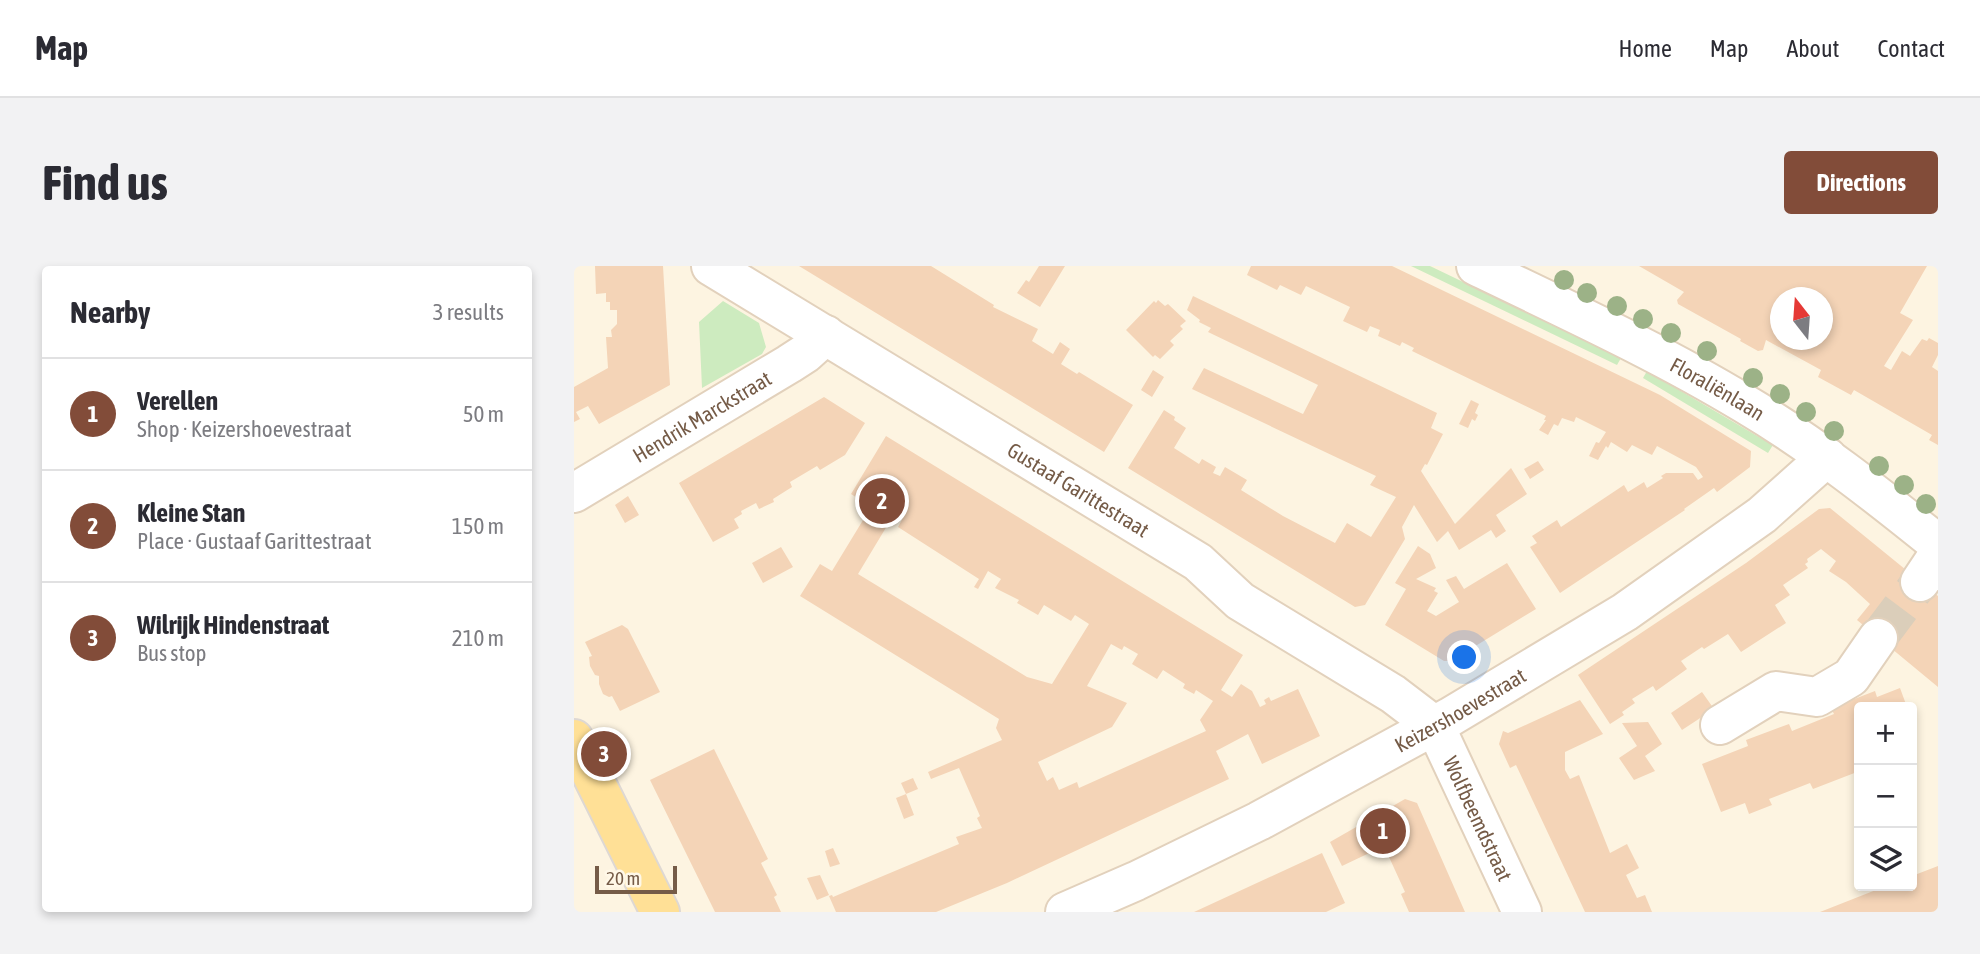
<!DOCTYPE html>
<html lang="en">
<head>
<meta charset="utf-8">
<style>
  :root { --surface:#fff; --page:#f2f2f3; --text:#2b2b33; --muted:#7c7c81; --line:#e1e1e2; --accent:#824c39 }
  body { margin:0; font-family:"Asap Condensed",sans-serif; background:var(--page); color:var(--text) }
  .controls { position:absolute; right:21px; bottom:21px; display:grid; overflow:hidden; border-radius:7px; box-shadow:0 4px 10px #0003 }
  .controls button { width:63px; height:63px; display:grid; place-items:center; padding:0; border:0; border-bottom:2px solid var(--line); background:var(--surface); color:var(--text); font:35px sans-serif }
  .compass { position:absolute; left:1196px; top:21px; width:63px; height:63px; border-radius:50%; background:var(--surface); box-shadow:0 4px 10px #0003; rotate:343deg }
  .scale { position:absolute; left:21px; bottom:18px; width:82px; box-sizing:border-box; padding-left:7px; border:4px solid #755b47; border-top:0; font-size:19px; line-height:24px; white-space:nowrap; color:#755b47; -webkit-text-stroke:5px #fff8e8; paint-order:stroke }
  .you { position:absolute; left:891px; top:392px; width:24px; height:24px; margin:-18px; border:5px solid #fff; border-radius:50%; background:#1a73e8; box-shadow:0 0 0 10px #1a73e833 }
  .badge { display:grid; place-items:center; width:46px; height:46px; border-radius:50%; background:var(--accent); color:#fff; font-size:23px; font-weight:700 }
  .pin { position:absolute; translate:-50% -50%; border:4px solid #fff; box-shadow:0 2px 7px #0006 }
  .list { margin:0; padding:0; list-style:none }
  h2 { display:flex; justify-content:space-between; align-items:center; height:91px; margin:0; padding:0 28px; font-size:30px }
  h2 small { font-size:23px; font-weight:400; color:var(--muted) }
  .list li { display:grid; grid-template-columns:46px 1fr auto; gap:21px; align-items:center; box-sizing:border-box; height:112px; padding:0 28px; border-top:2px solid var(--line) }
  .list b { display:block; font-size:26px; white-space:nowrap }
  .list p { margin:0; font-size:23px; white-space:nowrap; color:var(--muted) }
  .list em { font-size:23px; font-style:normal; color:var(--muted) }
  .icon { flex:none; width:38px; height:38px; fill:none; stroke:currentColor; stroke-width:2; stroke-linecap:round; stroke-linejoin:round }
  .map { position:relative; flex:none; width:1364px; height:646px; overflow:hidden; border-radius:7px }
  header { display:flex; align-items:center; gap:42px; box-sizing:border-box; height:98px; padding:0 35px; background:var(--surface); border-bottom:2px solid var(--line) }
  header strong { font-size:33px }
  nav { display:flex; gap:38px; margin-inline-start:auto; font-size:24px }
  .intro { display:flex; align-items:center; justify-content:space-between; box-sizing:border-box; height:168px; padding:0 42px }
  h1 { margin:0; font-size:49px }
  .button { padding:18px 32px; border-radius:7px; background:var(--accent); color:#fff; font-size:24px; font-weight:700 }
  main { display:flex; gap:42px; padding:0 42px }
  aside { flex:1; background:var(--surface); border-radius:7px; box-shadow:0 4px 10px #0003 }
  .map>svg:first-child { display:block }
</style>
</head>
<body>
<header>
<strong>Map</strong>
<nav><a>Home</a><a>Map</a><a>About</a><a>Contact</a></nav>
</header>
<div class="intro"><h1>Find us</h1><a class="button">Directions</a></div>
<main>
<aside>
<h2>Nearby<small>3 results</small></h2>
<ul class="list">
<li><span class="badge">1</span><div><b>Verellen</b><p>Shop · Keizershoevestraat</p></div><em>50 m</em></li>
<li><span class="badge">2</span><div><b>Kleine Stan</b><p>Place · Gustaaf Garittestraat</p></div><em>150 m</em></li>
<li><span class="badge">3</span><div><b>Wilrijk Hindenstraat</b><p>Bus stop</p></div><em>210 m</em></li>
</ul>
</aside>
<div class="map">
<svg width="1364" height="646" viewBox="0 0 1364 646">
  <rect width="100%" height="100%" fill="#fdf4e1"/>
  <path fill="#cdebbf" d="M837,0H856L1047,92L1043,99Z
    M149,35L185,57L192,81L188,88L128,122L125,56Z
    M1073,105L1190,174L1194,169L1202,174L1194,187L1069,112Z"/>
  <path fill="#f4d4b7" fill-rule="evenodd" d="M21,0H89L96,119L25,158L14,140L2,146L6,153L0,156V121L34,102L32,71H38L37,64L43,58V44H36V36H32V27L22,28Z
    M225,0H357L420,39L419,41L464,63L458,75L479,88L486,76L496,83L487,98L503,108L505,106L559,139L530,186Z
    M465,0H491L466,41L443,27L452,14L455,16Z
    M677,0H818L1086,129L1177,185L1176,201L1143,226L1140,222L1110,243L1111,244L986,327L956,281L963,277L958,270L983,254L987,261L1050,219L1054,226L1070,216L1073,222L1089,212L1087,210L1092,207H1119L1124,214L1129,211L1122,201L1083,180L1078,189L1058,179L1053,186L1037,176L1034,182L1032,180L1024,194L1015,190L1022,176L1025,177L1032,166L1002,151L1000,156L988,152L984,160L980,158L974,169L965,164L972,154H970L972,150L838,85L840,82L828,76L826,80L804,70L806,64L796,60L793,66L769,55L776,41L732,20L727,29L706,19L703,24L673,9Z
    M1065,0H1353L1326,47L1339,54L1310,100L1317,104L1328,85L1336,90L1348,73L1353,75L1355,72L1364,77V89L1358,101L1364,105V179L1355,174L1358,169L1280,124L1277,129L1244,111L1247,104L1192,74L1189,84L1184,85L1166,75L1167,73L1104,38L1103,34L1110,26ZM1206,32H1249V74H1206Z
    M619,30L863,147L857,162L869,168L853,199L851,198L847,205L881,258L937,202L953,228L922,249L932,265L922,272L917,264L885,284L874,265L863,276L840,239L828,261L831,273L791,339L781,341L554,202L590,144L601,151L600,154L612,162L600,182L625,198L628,193L642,201L639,207L646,210L651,201L673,214L667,224L709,250L761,277L773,257L797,271L822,231L796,219L802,210L618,123L630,102L729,148L744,119L634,66L637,62L625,56L626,54L613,44Z
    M584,34L591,40L594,38L612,55L606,60L609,63L596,75L600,79L586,93L581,89L579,91L552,64L580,35L582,37Z
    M579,104L590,111L578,131L567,124Z
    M250,131L291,157L271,189L246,204L243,200L216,216L218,221L199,233L200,236L185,243L182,237L167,245L168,248L160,253L165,262L139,276L105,217Z
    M897,134L905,138L901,147L904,149L901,155L898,153L894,162L885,158Z
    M312,170L669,389L647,424L658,431L667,418L678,425L686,441L692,438L690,434L695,431L697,435L724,423L746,470L688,498L674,468L642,485L655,513L433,617L362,646H262L255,630L258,629L259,631L385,578L382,571L408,562L403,552L406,550L385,502L357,513L354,506L428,474L422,462L425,453L226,330L246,298L258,305L297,241L277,228ZM322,245L330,250L324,261L405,313L400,321L404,323L414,305L427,313L421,322L445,334L443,337L464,349L470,339L497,355L501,349L515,358L478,418L453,411L284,308ZM537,378L548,384L550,380L564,388L558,398L583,413L589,404L611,418L609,422L620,428L622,424L639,435L626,454L632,465L505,522L503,516L485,524L479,511L473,515L464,496L538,461L553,437L513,420Z
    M964,195L970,204L956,213L950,203Z
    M54,230L65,249L51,257L41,239Z
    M1256,242L1364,330V421L1283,354L1296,338L1272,316L1255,305L1262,295L1247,283L1233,293L1234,296L1231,298L1234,302L1209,319L1216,329L1201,339L1212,357L1167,386L1154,368L1130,383L1128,381L1107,395L1113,403L1082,425L1079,420L1058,433L1061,437L1048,446L1050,449L1036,458L1004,409L1172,297L1245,243Z
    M844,280L856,288L862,302L842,313L862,322L860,325L864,327L853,345L862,350L885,336L872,314L882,310L890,323L933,297L962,343L877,395H870L811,359L832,323L821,317Z
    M207,281L219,301L189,317L178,297Z
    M48,359L54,363L86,426L46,445L38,430L35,431L29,428L25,418V410L21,409L16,400L15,391L18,390L11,376Z
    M1326,422L1333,441H1285V498L1281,500L1283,506L1239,523L1236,517L1195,533L1198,539L1175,548L1171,537L1147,546L1128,498L1174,480L1172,474L1215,458L1218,465L1260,448L1257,442L1301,425L1303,431Z
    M1128,426L1140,443L1108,464L1097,447Z
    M1006,434L1029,468L991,486V504L996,513L1005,509L1036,587L1053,578L1065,602L1052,609L1063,632L1071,629L1078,646H1011L942,499L936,502L925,478L929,465L934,467Z
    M1074,456L1088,478L1071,490L1081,505L1060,514L1045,492L1063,480L1048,457Z
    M140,483L194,593L187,597L203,629L200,631L207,646H141L76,514Z
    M339,512L344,523L332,528L340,549L330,553L322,532L332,528L327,517Z
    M831,533L843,537L891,646H835L827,628L831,626L810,580L768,600L756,576Z
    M259,582L266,598L256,601L251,585Z
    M748,587L771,637L752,646H620Z
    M1364,600V646H1246L1312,620H1338V610Z
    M246,609L255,629L243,634L233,612Z"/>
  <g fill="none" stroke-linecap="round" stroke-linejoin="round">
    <path stroke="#dbceba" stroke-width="38" stroke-dasharray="38 19" stroke-linecap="butt" d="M1304,372L1346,316"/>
    <defs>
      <g id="minor">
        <path id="s1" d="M137,0L624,296L666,335L819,428L861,460L948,646"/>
        <path id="s2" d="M902,0C993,44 1085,86 1171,138C1240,179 1302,228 1364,278"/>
        <path id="s3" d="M0,227L215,98L232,87L252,69"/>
        <path d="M1346,316L1364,289"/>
        <path d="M1146,459L1202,425L1243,431L1277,411L1304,372"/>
        <path id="s4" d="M491,646L562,615L685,555L876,451L1051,346L1188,249L1253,191"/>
      </g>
      <path id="major" d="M0,473L86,646"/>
    </defs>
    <use href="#minor" stroke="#e2d1bc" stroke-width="42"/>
    <use href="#major" stroke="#ded8d3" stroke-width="42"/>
    <use href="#minor" stroke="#fff" stroke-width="38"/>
    <use href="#major" stroke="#ffe096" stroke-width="38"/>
  </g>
  <g fill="#9cb287">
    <circle cx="990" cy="14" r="10"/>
    <circle cx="1013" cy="27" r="10"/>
    <circle cx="1043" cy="40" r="10"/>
    <circle cx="1069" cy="53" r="10"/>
    <circle cx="1097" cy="67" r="10"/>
    <circle cx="1133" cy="85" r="10"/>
    <circle cx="1179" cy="112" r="10"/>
    <circle cx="1206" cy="128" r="10"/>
    <circle cx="1232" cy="146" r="10"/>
    <circle cx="1260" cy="165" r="10"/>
    <circle cx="1305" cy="200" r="10"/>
    <circle cx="1330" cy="219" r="10"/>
    <circle cx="1352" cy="238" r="10"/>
  </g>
  <g text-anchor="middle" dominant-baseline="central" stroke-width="7" stroke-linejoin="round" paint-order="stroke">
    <g font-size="21" fill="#755b47" stroke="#fff8e8">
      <text stroke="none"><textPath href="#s2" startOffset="271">Floraliënlaan</textPath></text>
      <text stroke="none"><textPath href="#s3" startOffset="149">Hendrik Marckstraat</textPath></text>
      <text stroke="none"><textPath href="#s1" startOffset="430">Gustaaf Garittestraat</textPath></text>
      <text stroke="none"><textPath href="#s4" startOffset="444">Keizershoevestraat</textPath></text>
      <text stroke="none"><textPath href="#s1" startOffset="961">Wolfbeemdstraat</textPath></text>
    </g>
  </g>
</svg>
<div class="controls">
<button>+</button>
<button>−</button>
<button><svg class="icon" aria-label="layers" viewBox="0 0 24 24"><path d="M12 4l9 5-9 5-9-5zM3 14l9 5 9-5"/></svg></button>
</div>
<svg class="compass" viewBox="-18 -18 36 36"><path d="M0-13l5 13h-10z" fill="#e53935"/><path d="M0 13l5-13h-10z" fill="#7c7c81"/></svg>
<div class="scale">20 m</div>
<div class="you"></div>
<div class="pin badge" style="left:809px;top:565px">1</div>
<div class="pin badge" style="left:308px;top:235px">2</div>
<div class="pin badge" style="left:30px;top:488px">3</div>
</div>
</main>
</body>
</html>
